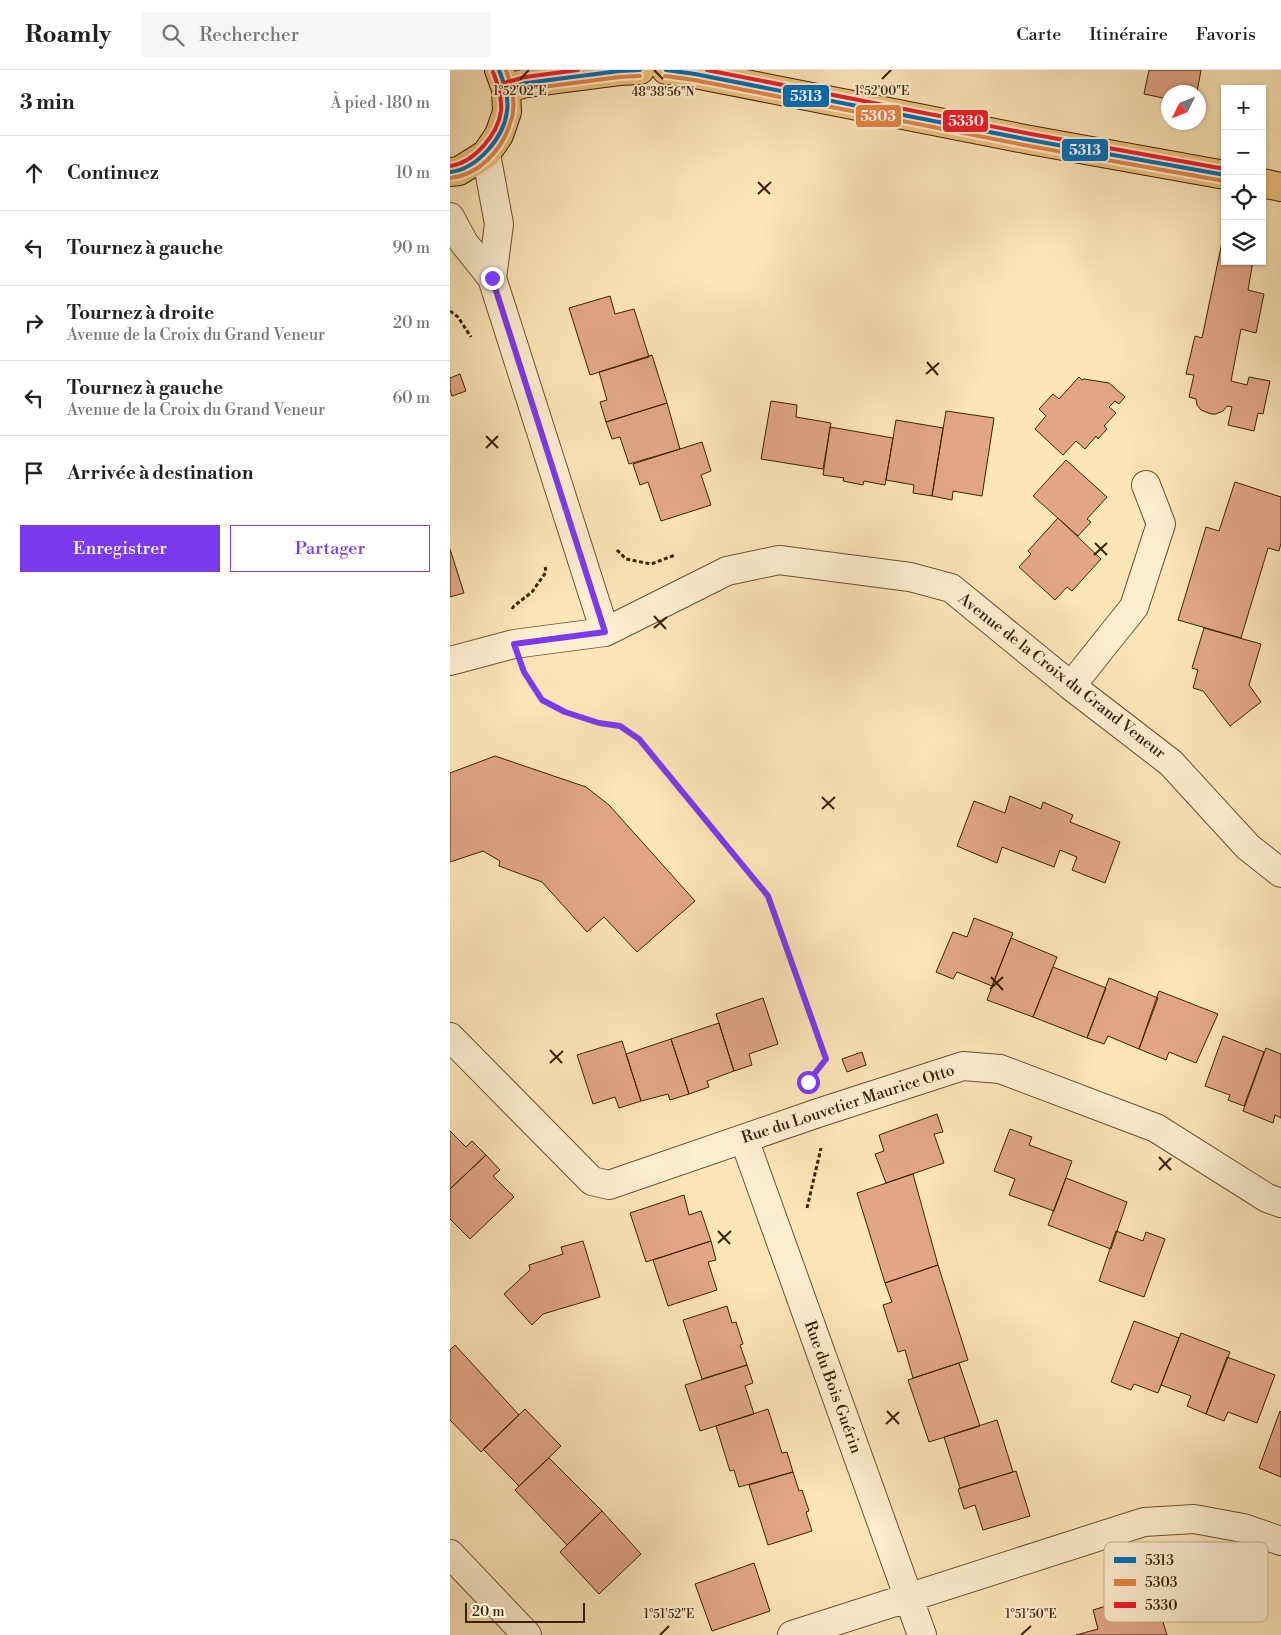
<!DOCTYPE html>
<html lang="fr">
<head>
<meta charset="utf-8">
<style>
  :root { --surface:#fff; --page:#f6f6f6; --text:#202124; --muted:#757577; --line:#e0e0e0; --accent:#7c3aed }
  body { margin:0; font-family:"Libre Bodoni",serif; background:var(--page); color:var(--text) }
  .controls { position:absolute; right:15px; top:15px; display:grid; overflow:hidden; border-radius:0px; box-shadow:0 1px 4px #0004 }
  .controls button { width:45px; height:45px; display:grid; place-items:center; padding:0; border:0; border-bottom:1px solid var(--line); background:var(--surface); color:var(--text); font:25px sans-serif }
  .compass { position:absolute; left:711px; top:15px; width:45px; height:45px; border-radius:50%; background:var(--surface); box-shadow:0 1px 4px #0004; rotate:227deg }
  .scale { position:absolute; left:15px; bottom:12px; width:120px; box-sizing:border-box; padding-left:5px; border:2px solid #3c2104; border-top:0; font-size:14px; line-height:18px; white-space:nowrap; color:#3c2104; -webkit-text-stroke:4px #fdeed0; paint-order:stroke }
  .stop { position:absolute; width:15px; height:15px; margin:-11px; border:4px solid #7c3aed; border-radius:50%; background:#fff }
  .stop.end { background:#7c3aed; border-color:#fff; box-shadow:0 1px 5px #0008 }
  .list { margin:0; padding:0; list-style:none }
  h2 { display:flex; justify-content:space-between; align-items:center; height:65px; margin:0; padding:0 20px; font-size:21px }
  h2 small { font-size:16px; font-weight:400; color:var(--muted) }
  .list li { display:grid; grid-template-columns:32px 1fr auto; gap:15px; align-items:center; box-sizing:border-box; height:75px; padding:0 20px; border-top:1px solid var(--line) }
  .list b { display:block; font-size:19px; white-space:nowrap }
  .list p { margin:0; font-size:16px; white-space:nowrap; color:var(--muted) }
  .list em { font-size:16px; font-style:normal; color:var(--muted) }
  .actions { display:flex; gap:10px; padding:15px 20px }
  .actions a { flex:1; padding:11px 0; border:1px solid var(--accent); border-radius:0px; text-align:center; font-size:18px; color:var(--accent) }
  .actions .main { background:var(--accent); color:#fff }
  .icon { flex:none; width:28px; height:28px; fill:none; stroke:currentColor; stroke-width:2; stroke-linecap:round; stroke-linejoin:round }
  .map { position:relative; flex:none; width:831px; height:1565px; overflow:hidden }
  header { display:flex; align-items:center; gap:30px; box-sizing:border-box; height:70px; padding:0 25px; background:var(--surface); border-bottom:1px solid var(--line) }
  header strong { font-size:24px }
  nav { display:flex; gap:28px; margin-inline-start:auto; font-size:18px }
  .search { width:350px; height:45px; background:var(--page); display:flex; align-items:center; gap:12px; box-sizing:border-box; padding:0 18px; border-radius:0px; color:var(--muted); font-size:19px }
  main { display:flex }
  aside { flex:1; background:var(--surface) }
  .map>svg:first-child { display:block }
</style>
</head>
<body>
<header>
<strong>Roamly</strong>
<div class="search"><svg class="icon" aria-label="search" viewBox="0 0 24 24"><circle cx="10" cy="10" r="6"/><path d="M15 15l6 6"/></svg>Rechercher</div>
<nav><a>Carte</a><a>Itinéraire</a><a>Favoris</a></nav>
</header>
<main>
<aside>
<h2>3 min<small>À pied · 180 m</small></h2>
<ul class="list">
<li><svg class="icon" aria-label="ahead" viewBox="0 0 24 24"><path d="M12 20V5M6 11l6-6 6 6"/></svg><div><b>Continuez</b></div><em>10 m</em></li>
<li><svg class="icon" aria-label="left" viewBox="0 0 24 24"><path d="M17 20v-9H6M10 6l-5 5 5 5"/></svg><div><b>Tournez à gauche</b></div><em>90 m</em></li>
<li><svg class="icon" aria-label="right" viewBox="0 0 24 24"><path d="M7 20v-9h11M14 6l5 5-5 5"/></svg><div><b>Tournez à droite</b><p>Avenue de la Croix du Grand Veneur</p></div><em>20 m</em></li>
<li><svg class="icon" aria-label="left" viewBox="0 0 24 24"><path d="M17 20v-9H6M10 6l-5 5 5 5"/></svg><div><b>Tournez à gauche</b><p>Avenue de la Croix du Grand Veneur</p></div><em>60 m</em></li>
<li><svg class="icon" aria-label="arrive" viewBox="0 0 24 24"><path d="M6 21V4h12l-3 4 3 4H6"/></svg><div><b>Arrivée à destination</b></div></li>
</ul>
<div class="actions"><a class="main">Enregistrer</a><a>Partager</a></div>
</aside>
<div class="map">
<svg width="831" height="1565" viewBox="0 0 831 1565">
  <rect width="100%" height="100%" fill="#fce5b7"/>
  <filter id="stains"><feTurbulence type="fractalNoise" baseFrequency=".004" numOctaves="4"/><feColorMatrix values="0 0 0 0 .2 0 0 0 0 .09 0 0 0 0 .02 0 0 0 .5 -.17"/></filter>
  <radialGradient id="worn" r=".72"><stop offset=".6" stop-color="#630" stop-opacity="0"/><stop offset="1" stop-color="#630" stop-opacity=".3"/></radialGradient>
  <path fill="#e2a685" stroke="#3c2104" d="M699,0H751L747,22H718V29L694,24Z
    M774,163L775,191H803L798,220L814,224L806,263L791,259L781,311L797,315L799,307L820,311L813,344L808,343L804,361L778,355L782,337L777,336L773,341L766,344H761L751,340L747,335L746,329L739,327L744,305L736,304L745,266L752,268Z
    M160,226L165,244L184,239L199,287L140,305L119,238Z
    M202,285L217,333L156,352L150,332L157,330L149,302Z
    M10,304L16,321L2,326L0,320V308Z
    M629,307L632,310L634,309L659,313L675,327L669,334L665,331L659,337L666,343L654,356L657,359L648,369L646,366L635,379L626,371L613,385L585,359L596,346L589,339L603,324L609,329Z
    M321,331L347,335L346,347L381,353L373,399L311,389Z
    M217,333L230,379L179,394L170,367L162,369L156,352Z
    M496,341L544,348L532,426L503,421L502,430L482,426Z
    M446,350L493,358L482,426L463,423L464,415L436,410Z
    M380,357L443,368L435,415L414,411L413,415L393,411L394,408L373,405Z
    M252,372L261,401L251,405L261,435L211,451L198,412L190,415L183,394Z
    M616,390L657,427L637,449L641,452L628,466L583,426Z
    M785,412L831,427V473L829,481L818,478L791,568L728,550L756,457L769,461Z
    M608,448L651,489L622,521L617,517L605,530L569,497L581,484L578,481Z
    M0,479L14,523L0,527Z
    M754,558L811,574L799,615L811,632L780,656L753,621L743,618L748,600L742,598Z
    M45,686L136,717L159,735L245,831L187,882L154,847L137,862L92,812L49,796L50,791L33,781L0,792V703Z
    M560,726L591,739L593,732L623,745L620,752L670,772L655,813L622,800L627,787L610,780L604,797L552,777L547,793L507,776L524,731L555,743Z
    M524,848L563,863L542,916L507,902L503,909L486,902L503,862L517,867Z
    M561,868L607,887L583,947L537,930Z
    M603,897L656,918L637,968L583,947Z
    M659,908L708,928L689,979L658,966L654,974L637,968Z
    M709,921L768,944L746,993L719,982L716,990L689,979Z
    M313,928L328,974L299,984L302,995L284,1001L266,944Z
    M269,953L284,1001L257,1011L259,1017L239,1024L221,969Z
    M773,966L814,982L794,1036L778,1030L780,1025L755,1016Z
    M221,969L239,1024L220,1030L218,1024L191,1031L176,984Z
    M172,971L191,1031L169,1038L165,1027L143,1034L127,985Z
    M816,978L831,984V1048L825,1045L823,1053L793,1041Z
    M412,982L416,995L397,1002L392,989Z
    M487,1044L493,1062L484,1064L494,1093L436,1113L425,1084L434,1081L429,1065Z
    M560,1059L582,1067L579,1075L622,1091L604,1141L559,1125L565,1109L544,1101Z
    M0,1061L16,1077L22,1071L36,1085L0,1119Z
    M36,1085L50,1100L43,1106L64,1127L20,1169L0,1149V1119Z
    M463,1104L488,1195L435,1213L407,1123Z
    M616,1108L677,1132L661,1179L598,1155Z
    M234,1125L239,1145L251,1141L261,1171L196,1192L180,1143Z
    M666,1161L693,1171L696,1162L715,1169L694,1227L649,1211Z
    M133,1171L150,1227L93,1244L82,1255L54,1224L80,1200L79,1195L113,1184L111,1177Z
    M261,1171L266,1190L258,1192L267,1220L218,1236L203,1190Z
    M488,1195L518,1290L463,1308L455,1280L448,1282L433,1235L442,1232L435,1213Z
    M277,1236L282,1253L286,1252L293,1274L290,1275L297,1295L252,1309L233,1250Z
    M684,1251L729,1268L708,1323L684,1314L681,1320L661,1312Z
    M731,1263L780,1282L756,1344L737,1336L741,1326L711,1315Z
    M5,1275L69,1345L31,1382L0,1350V1280Z
    M777,1287L825,1305L807,1353L778,1342L774,1351L756,1344Z
    M509,1293L530,1356L479,1372L458,1310Z
    M297,1295L303,1313L295,1316L304,1344L250,1361L235,1315Z
    M75,1339L111,1376L69,1416L33,1379Z
    M318,1339L332,1383L337,1382L343,1402L289,1417L284,1400L280,1401L266,1356Z
    M830,1341L831,1342V1407L809,1398Z
    M547,1350L563,1402L510,1418L494,1367Z
    M99,1388L152,1441L117,1475L65,1420Z
    M566,1401L580,1446L533,1460L525,1435L514,1439L508,1419Z
    M343,1402L349,1421L352,1420L359,1441L356,1442L362,1461L318,1475L299,1415Z
    M152,1441L191,1484L149,1524L110,1482Z
    M304,1493L320,1541L262,1561L245,1514Z
    M704,1522L717,1565H626L648,1559L643,1540L663,1534L662,1530L681,1525L682,1528Z"/>
  <g fill="none" stroke-linecap="round" stroke-linejoin="round">
    <defs>
      <path id="minor" d="M36,84L49,154L42,208
        M0,147L14,173L42,208L155,562
        M0,591L64,574L155,562L277,501L329,490L460,507L501,518L621,616L721,693L798,777L831,803
        M621,616L684,537L711,454L696,415
        M0,967L142,1111L159,1115L368,1043L513,996L550,999L706,1058L817,1128L831,1133
        M294,1069L472,1565
        M0,1484L77,1565
        M342,1565L694,1452L744,1449L793,1458L831,1471"/>
      <path id="major" d="M216,0L245,4L580,70L775,105
        M56,19L76,13L169,1L190,0
        M0,102L9,101L36,84L49,65L57,42L56,19L49,0
        M812,113L831,117"/>
    </defs>
    <use href="#minor" stroke="#6c5231" stroke-width="30"/>
    <use href="#major" stroke="#3c2104" stroke-width="30"/>
    <path stroke="#3c2104" stroke-width="3" stroke-dasharray="4 2.5" stroke-linecap="butt" d="M0,241L8,247L21,267
      M167,480L176,489L201,494L225,485
      M62,539L64,536L82,522L96,502L95,496
      M77,608L92,630L115,642L149,653L170,656L189,669L318,826L376,989L362,1007
      M357,1138L371,1078"/>
    <use href="#minor" stroke="#fdeed0" stroke-width="28"/>
    <use href="#major" stroke="#eec27c" stroke-width="28"/>
    <defs>
      <path id="bus-1" d="M216,0L245,4L580,70L775,105
        M56,19L76,13L169,1L190,0
        M0,102C27,99 54,68 57,41C59,27 54,13 49,0"/>
      <path id="bus-2" d="M215,6L244,10L579,76L774,111
        M58,25L77,19L170,7L190,6
        M1,108C28,105 50,82 59,57C60,52 63,47 63,42C65,27 61,14 56,0"/>
      <path id="bus-3" d="M257,0L581,64L775,99
        M54,13L75,7L128,0
        M0,96C24,93 48,64 51,41C52,27 48,15 43,2"/>
    </defs>
    <use href="#bus-1" stroke="#fdeed0" stroke-width="8"/>
    <use href="#bus-2" stroke="#fdeed0" stroke-width="8"/>
    <use href="#bus-3" stroke="#fdeed0" stroke-width="8"/>
    <use href="#bus-1" stroke="#006db8" stroke-width="4"/>
    <use href="#bus-2" stroke="#e48444" stroke-width="4"/>
    <use href="#bus-3" stroke="#ed1c2a" stroke-width="4"/>
  </g>
  <g fill="none" stroke-linecap="round" stroke-linejoin="round">
    <path stroke="#7c3aed" stroke-width="6" d="M42,208L155,562L64,574L74,602L92,630L115,642L149,653L170,656L189,669L318,826L376,989L358,1012"/>
  </g>
  <path fill="none" stroke="#3c2104" stroke-width="2" d="M204,0L213,9M70,9L79,0M432,9L441,0M308,112L320,124M308,124L321,112M477,292L488,305M476,304L489,293M36,366L48,378M36,378L48,366M645,473L657,485M644,485L657,473M204,546L216,559M204,558L217,547M372,727L384,739M372,739L385,727M541,907L553,920M540,919L553,907M100,980L112,993M100,993L113,981M709,1087L721,1100M709,1100L721,1088M268,1161L280,1174M268,1173L281,1161M437,1341L449,1354M436,1354L449,1342M210,1565L219,1556M571,1565L581,1556"/>
  <g text-anchor="middle" dominant-baseline="central" stroke-width="4" stroke-linejoin="round" paint-order="stroke">
    <g font-size="16" fill="#3c2104" stroke="#fdeed0">
      <text transform="translate(612 606) rotate(38)">Avenue de la Croix du Grand Veneur</text>
      <text transform="translate(398 1034) rotate(-18)">Rue du Louvetier Maurice Otto</text>
      <text transform="translate(383 1317) rotate(70)">Rue du Bois Guérin</text>
    </g>
  </g>
  <rect x="654" y="1472" width="164" height="80" rx="8" fill="#fdeed0" stroke="#c3b093" stroke-width="1"/>
  <rect x="664" y="1487" width="22" height="6" fill="#006db8"/>
  <rect x="664" y="1509" width="22" height="7" fill="#e48444"/>
  <rect x="664" y="1532" width="22" height="6" fill="#ed1c2a"/>
  <g font-size="14" fill="#3c2104">
    <text x="695" y="1495">5313</text>
    <text x="695" y="1517">5303</text>
    <text x="695" y="1540">5330</text>
  </g>
  <g font-size="12" text-anchor="middle" fill="#3c2104" stroke="#fdeed0" stroke-width="4" stroke-linejoin="round" paint-order="stroke">
    <text x="70" y="25">1°52'02"E</text>
    <text x="432" y="25">1°52'00"E</text>
    <text x="213" y="26">48°38'56"N</text>
    <text x="219" y="1548">1°51'52"E</text>
    <text x="581" y="1548">1°51'50"E</text>
  </g>
  <g stroke="#fdeed0" stroke-width="2">
    <rect x="332" y="14" width="48" height="24" rx="5" fill="#006db8"/>
    <rect x="405" y="34" width="47" height="24" rx="5" fill="#e48444"/>
    <rect x="492" y="39" width="47" height="24" rx="5" fill="#ed1c2a"/>
    <rect x="611" y="68" width="48" height="24" rx="5" fill="#006db8"/>
  </g>
  <g font-size="14" text-anchor="middle" font-weight="bold" fill="#fff">
    <text x="356" y="31">5313</text>
    <text x="428" y="51">5303</text>
    <text x="516" y="56">5330</text>
    <text x="635" y="85">5313</text>
  </g>
  <rect width="100%" height="100%" filter="url(#stains)"/>
  <rect width="100%" height="100%" fill="url(#worn)"/>
</svg>
<div class="controls">
<button>+</button>
<button>−</button>
<button><svg class="icon" aria-label="locate" viewBox="0 0 24 24"><circle cx="12" cy="12" r="6"/><path d="M12 2v4M12 18v4M2 12h4M18 12h4"/></svg></button>
<button><svg class="icon" aria-label="layers" viewBox="0 0 24 24"><path d="M12 4l9 5-9 5-9-5zM3 14l9 5 9-5"/></svg></button>
</div>
<svg class="compass" viewBox="-18 -18 36 36"><path d="M0-13l5 13h-10z" fill="#e53935"/><path d="M0 13l5-13h-10z" fill="#757577"/></svg>
<div class="scale">20 m</div>
<div class="stop" style="left:358px;top:1012px"></div>
<div class="stop end" style="left:42px;top:208px"></div>
</div>
</main>
</body>
</html>
